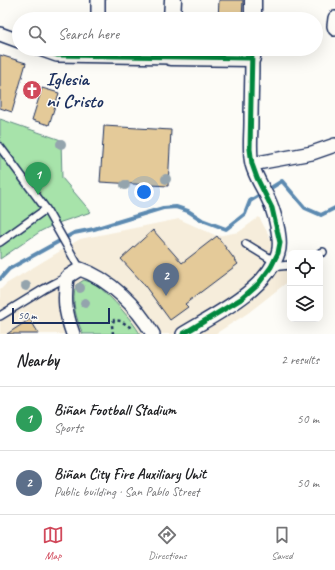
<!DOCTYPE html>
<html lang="en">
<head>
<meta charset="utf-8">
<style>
  :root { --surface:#fff; --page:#f2f2f2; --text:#202124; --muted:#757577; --line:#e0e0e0; --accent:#d1495b }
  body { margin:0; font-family:Caveat,sans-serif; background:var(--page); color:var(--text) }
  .controls { position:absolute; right:12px; bottom:12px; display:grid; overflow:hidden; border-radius:8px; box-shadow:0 4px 16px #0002 }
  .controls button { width:36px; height:36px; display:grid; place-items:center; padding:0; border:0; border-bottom:1px solid var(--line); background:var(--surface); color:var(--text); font:20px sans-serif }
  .scale { position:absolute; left:12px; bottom:10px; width:98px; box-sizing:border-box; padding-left:4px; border:2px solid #1b2f5e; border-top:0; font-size:11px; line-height:14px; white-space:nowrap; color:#1b2f5e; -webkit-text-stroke:3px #fdfcf7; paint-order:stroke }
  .you { position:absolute; left:144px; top:192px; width:14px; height:14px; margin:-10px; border:3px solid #fff; border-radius:50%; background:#1a73e8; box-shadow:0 0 0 6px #1a73e833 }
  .badge { display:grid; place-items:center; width:26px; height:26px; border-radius:50%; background:var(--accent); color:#fff; font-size:13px; font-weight:700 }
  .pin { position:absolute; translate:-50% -33px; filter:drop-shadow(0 1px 2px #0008) }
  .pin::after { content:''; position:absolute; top:21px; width:14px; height:12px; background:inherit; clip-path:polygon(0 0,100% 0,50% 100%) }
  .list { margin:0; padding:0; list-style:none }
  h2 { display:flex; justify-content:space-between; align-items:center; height:52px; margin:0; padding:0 16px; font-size:17px }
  h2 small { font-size:13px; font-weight:400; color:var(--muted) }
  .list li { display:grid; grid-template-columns:26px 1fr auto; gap:12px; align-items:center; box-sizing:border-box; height:64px; padding:0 16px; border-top:1px solid var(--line) }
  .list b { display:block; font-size:15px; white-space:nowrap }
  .list p { margin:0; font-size:13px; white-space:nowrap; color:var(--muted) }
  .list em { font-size:13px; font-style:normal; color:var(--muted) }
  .icon { flex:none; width:22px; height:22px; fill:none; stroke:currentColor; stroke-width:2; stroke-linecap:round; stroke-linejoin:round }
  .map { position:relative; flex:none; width:335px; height:334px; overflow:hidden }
  .search { position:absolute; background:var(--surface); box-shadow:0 4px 16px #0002; left:12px; right:12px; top:12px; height:44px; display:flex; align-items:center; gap:10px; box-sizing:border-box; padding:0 14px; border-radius:22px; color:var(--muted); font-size:15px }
  .sheet { height:180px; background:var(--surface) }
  nav { display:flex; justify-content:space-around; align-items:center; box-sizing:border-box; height:56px; border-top:1px solid var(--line); background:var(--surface); font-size:11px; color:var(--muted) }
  nav a { display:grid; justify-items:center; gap:2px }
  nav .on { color:var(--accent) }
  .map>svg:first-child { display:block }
</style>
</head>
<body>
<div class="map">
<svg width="335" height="334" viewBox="0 0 335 334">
  <rect width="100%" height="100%" fill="#fdfcf7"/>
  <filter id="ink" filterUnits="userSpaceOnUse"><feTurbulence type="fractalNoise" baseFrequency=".025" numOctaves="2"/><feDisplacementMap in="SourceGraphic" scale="8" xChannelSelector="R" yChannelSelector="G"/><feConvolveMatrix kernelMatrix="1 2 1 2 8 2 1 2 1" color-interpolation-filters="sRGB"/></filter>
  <g filter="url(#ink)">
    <path fill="#f6eddb" d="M259,217L290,274V280L248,313L215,334H0V290L6,284L80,239L179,219L217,236L239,232Z"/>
    <path fill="#a7e3aa" stroke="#618984" d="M0,119L61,140L62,178L91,212L55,224L41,231L0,259Z
      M84,280C87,281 90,282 93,283C106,290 133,321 140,334H83C76,318 71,302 76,285Z"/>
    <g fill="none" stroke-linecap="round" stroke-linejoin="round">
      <path stroke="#5c8ab1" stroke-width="4" d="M0,279L9,269L74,233L94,229L163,208L176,207L188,211L202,220L226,229L245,214L250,201L282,181L305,208L321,215L335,208"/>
    </g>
    <path fill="#e4ca99" stroke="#1b2f5e" d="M219,0H243L242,19H218Z
      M0,55L26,63L12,112L0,108Z
      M42,88L59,93L49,125L32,120Z
      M104,126L171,130L168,186L100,182Z
      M153,230L182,263L217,236L238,264L185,304L188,307L170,320L142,282L121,259Z
      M30,319L39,334H7Z"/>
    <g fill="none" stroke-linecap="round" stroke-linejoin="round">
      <defs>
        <path id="service" d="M0,147L46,209L80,269
          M0,242L46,209
          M246,244L274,261
          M320,253L323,252
          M271,267L290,265
          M0,316L44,289L67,277"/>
        <path id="minor" d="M335,18L334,26L335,29
          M98,19V0
          M0,34L19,41
          M40,49L57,55L171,57
          M252,164L312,153L335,145
          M73,334C65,312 64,300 67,277L80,269C110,279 137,307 153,334
          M183,334C214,315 267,290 278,253C282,242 276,219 272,208C267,193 256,180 252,164C249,151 251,136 251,122C251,101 252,80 252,58"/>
        <path id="tertiary" d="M172,19L173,0
          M253,19V0
          M171,49V57L252,58V49"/>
      </defs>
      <use href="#service" stroke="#1b2f5e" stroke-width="10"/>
      <use href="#minor" stroke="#1b2f5e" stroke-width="16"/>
      <use href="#tertiary" stroke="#1b2f5e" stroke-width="19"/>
      <path stroke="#1b2f5e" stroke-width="2.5" stroke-dasharray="3 3" stroke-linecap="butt" d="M113,334L112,325L114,320L121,321L133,329"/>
      <use href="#service" stroke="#fdfcf7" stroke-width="7"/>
      <use href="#minor" stroke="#fdfcf7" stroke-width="13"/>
      <use href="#tertiary" stroke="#fdfcf7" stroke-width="16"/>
      <defs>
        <path id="cycleway" d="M40,49L57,55L252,58
          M183,334L241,299L259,283L271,267L278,253L280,243L272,208L257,178L252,164L250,149L252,49"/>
      </defs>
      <use href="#cycleway" stroke="#fdfcf7" stroke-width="8"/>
      <use href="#cycleway" stroke="#00873e" stroke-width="5"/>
    </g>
    <g fill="#94a4ad">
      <circle cx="61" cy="144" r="5"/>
      <circle cx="166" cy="179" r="5"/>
      <circle cx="125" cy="185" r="5"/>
      <circle cx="26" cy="286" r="5"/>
      <circle cx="80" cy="288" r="5"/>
      <circle cx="85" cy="303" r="5"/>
    </g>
  </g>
  <defs>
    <symbol id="church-disc" viewBox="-11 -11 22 22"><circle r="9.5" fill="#d1495b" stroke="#fdfcf7"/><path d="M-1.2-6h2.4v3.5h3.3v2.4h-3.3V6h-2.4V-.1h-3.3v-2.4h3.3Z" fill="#fff"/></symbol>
  </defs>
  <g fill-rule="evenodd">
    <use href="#church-disc" x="21" y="79" width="22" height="22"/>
  </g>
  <g text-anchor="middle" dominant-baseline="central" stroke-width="3" stroke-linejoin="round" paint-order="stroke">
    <g font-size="19" font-weight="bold" fill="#1b2f5e" stroke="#fdfcf7" text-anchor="start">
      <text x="46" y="79">Iglesia<tspan x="46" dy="22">ni Cristo</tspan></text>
    </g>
  </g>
</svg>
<div class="controls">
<button><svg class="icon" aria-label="locate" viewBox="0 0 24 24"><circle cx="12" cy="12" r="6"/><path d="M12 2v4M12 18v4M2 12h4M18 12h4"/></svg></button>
<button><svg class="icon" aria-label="layers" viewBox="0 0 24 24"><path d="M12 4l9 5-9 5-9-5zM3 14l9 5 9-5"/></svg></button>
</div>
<div class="scale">50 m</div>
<div class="you"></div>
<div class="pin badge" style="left:38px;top:195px;background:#2e9e5b">1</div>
<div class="pin badge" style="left:166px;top:296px;background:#5c6f8a">2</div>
<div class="search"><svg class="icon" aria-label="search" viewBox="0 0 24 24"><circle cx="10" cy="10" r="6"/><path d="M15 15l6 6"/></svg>Search here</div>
</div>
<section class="sheet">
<h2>Nearby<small>2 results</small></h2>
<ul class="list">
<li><span class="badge" style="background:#2e9e5b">1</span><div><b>Biñan Football Stadium</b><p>Sports</p></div><em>50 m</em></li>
<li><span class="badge" style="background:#5c6f8a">2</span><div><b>Biñan City Fire Auxiliary Unit</b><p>Public building · San Pablo Street</p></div><em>50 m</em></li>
</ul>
</section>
<nav>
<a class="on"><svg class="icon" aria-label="map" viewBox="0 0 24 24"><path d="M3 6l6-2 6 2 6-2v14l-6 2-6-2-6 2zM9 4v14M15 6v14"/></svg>Map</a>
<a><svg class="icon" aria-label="directions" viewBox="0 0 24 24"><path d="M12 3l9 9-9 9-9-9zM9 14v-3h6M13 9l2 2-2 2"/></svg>Directions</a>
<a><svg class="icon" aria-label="saved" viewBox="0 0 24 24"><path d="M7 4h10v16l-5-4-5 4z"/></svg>Saved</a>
</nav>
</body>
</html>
